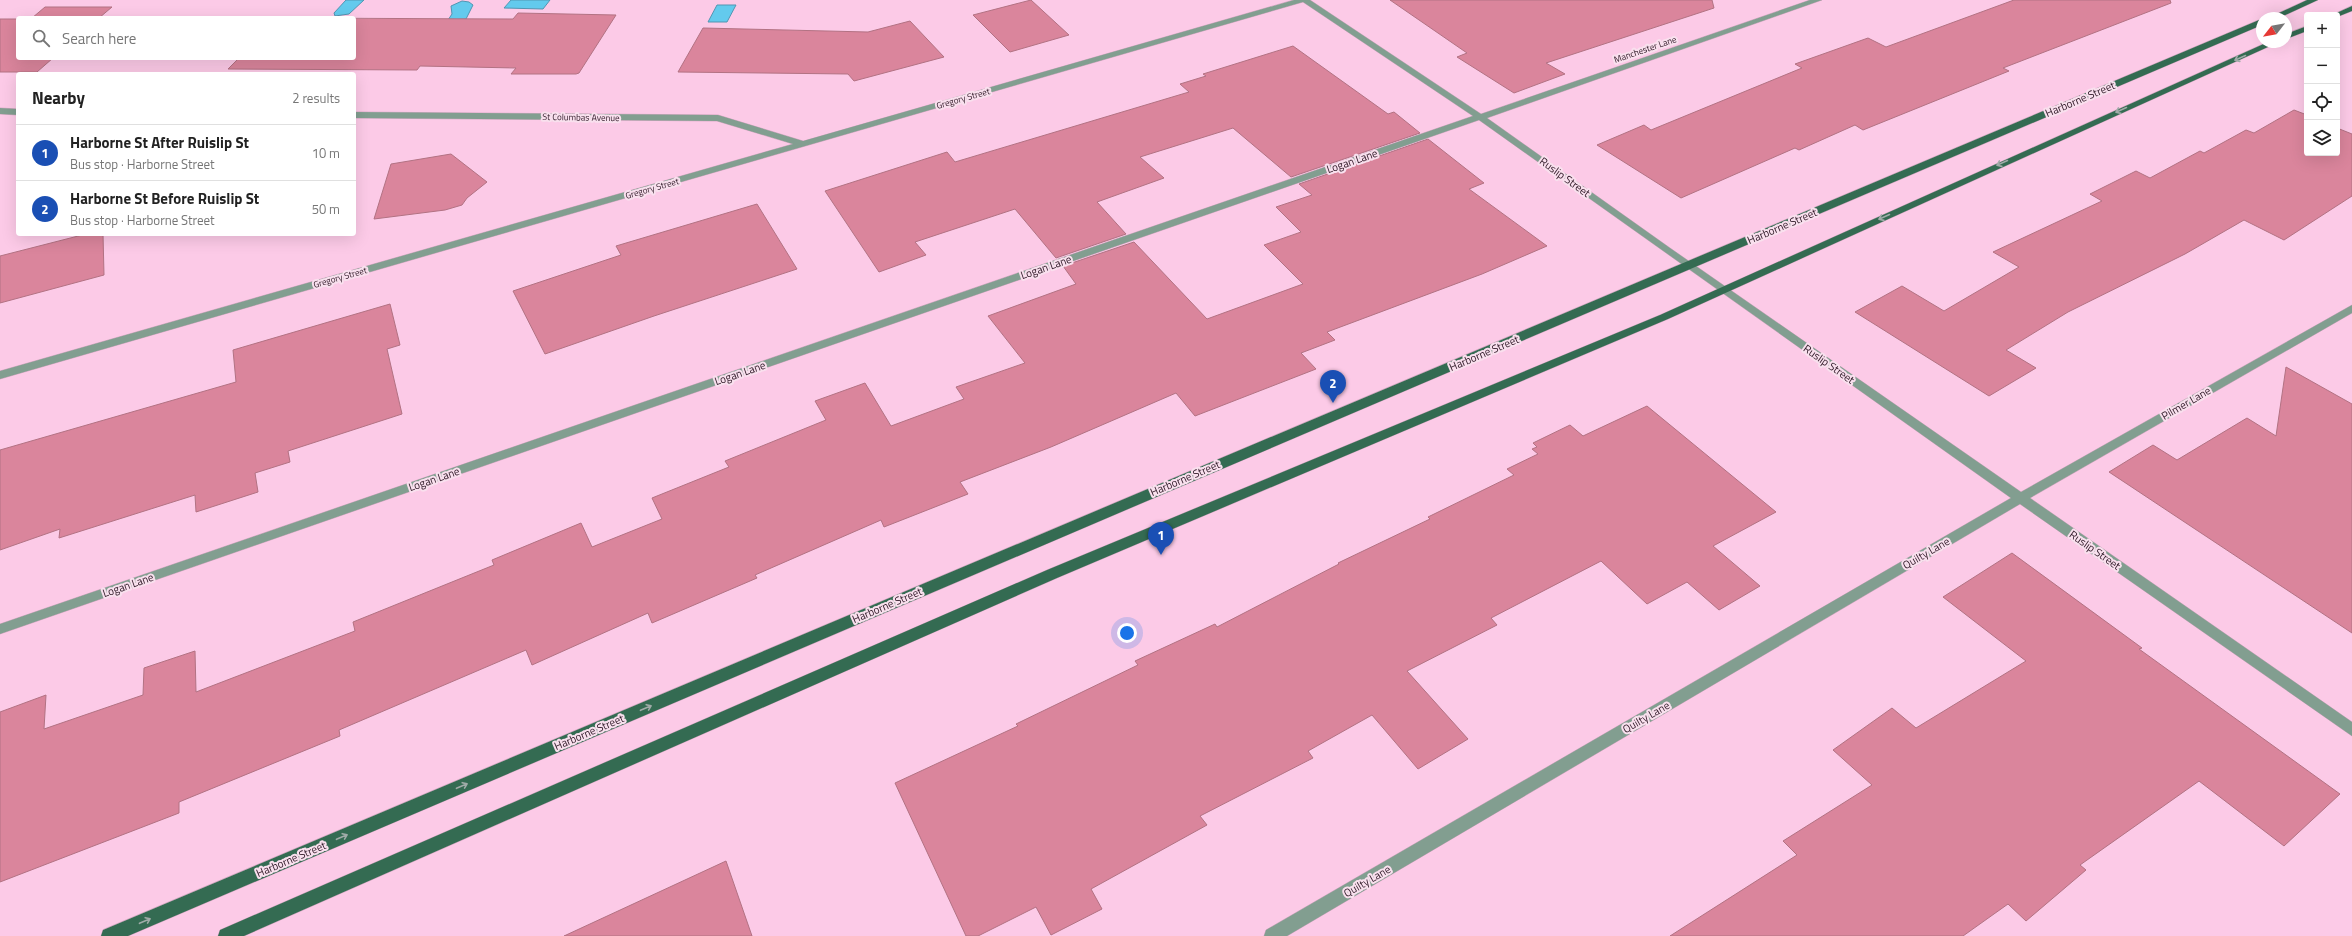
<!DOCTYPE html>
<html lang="en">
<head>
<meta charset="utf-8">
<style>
  :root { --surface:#fff; --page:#f6f6f6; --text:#222; --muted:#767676; --line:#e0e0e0; --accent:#d93025 }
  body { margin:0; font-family:"Titillium Web",sans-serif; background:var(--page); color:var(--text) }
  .controls { position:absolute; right:12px; top:12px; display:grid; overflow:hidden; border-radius:4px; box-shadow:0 4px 16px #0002 }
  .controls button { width:36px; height:36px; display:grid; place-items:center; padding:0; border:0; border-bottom:1px solid var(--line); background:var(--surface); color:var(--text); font:20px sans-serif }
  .compass { position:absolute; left:2256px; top:12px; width:36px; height:36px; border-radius:50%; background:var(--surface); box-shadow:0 4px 16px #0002; rotate:239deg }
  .you { position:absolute; left:1127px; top:633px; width:14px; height:14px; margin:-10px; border:3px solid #fff; border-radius:50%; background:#1a73e8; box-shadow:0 0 0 6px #1a73e833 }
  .badge { display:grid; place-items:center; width:26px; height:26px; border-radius:50%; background:var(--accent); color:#fff; font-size:13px; font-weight:700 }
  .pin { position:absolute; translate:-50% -33px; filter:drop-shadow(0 1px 2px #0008) }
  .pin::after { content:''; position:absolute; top:21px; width:14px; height:12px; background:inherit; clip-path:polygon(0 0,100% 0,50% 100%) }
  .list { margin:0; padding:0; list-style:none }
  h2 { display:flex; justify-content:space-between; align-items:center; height:52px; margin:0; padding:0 16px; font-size:17px }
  h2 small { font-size:13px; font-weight:400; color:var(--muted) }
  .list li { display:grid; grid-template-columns:26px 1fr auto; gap:12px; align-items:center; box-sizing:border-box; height:56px; padding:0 16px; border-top:1px solid var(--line) }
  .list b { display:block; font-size:15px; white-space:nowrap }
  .list p { margin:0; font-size:13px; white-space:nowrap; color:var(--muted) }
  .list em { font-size:13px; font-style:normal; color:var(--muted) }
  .icon { flex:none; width:22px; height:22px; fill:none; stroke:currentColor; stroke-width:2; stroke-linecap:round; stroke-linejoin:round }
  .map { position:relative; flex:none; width:2352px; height:936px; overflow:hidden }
  .search { position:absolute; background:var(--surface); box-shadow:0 4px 16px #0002; left:16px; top:16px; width:340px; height:44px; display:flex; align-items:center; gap:10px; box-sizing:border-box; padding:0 14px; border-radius:4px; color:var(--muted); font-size:15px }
  .panel { position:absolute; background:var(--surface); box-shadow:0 4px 16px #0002; left:16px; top:72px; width:340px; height:164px; border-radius:4px }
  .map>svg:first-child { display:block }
</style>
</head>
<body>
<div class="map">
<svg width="2352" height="936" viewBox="0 0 2352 936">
  <rect width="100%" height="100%" fill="#fccae7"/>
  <path fill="#63caed" stroke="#5395b1" d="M346,0H364L349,14L335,16L334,13Z
    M511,0H550L543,9L504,8Z
    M462,1L469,2L473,5L466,19L448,20L452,14L451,6Z
    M717,5H736L727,22H708Z"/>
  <path fill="#da859c" stroke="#b27283" d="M1031,0L1069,35L1010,52L973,15Z
    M1390,0H1712L1714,8L1546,63L1565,74L1514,93L1457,57L1467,53Z
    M2014,0H2170L2171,3L2003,68L2009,71L1863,130L1855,125L1799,150L1795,148L1681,198L1597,145L1644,125L1651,130L1802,68L1795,64L1868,38L1886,47Z
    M45,7H112L99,18H32Z
    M518,13L616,15L579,73L576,74H511L516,68L420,66L417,70L228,69L239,58H354V18H280L513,19Z
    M0,19H18V58H53L37,72H0Z
    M910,21L944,57L854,81L848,74L678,72L703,28L868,32Z
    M1293,46L1388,114L1394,112L1420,133L1291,177L1233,128L1140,157L1164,178L1097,202L1126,234L1056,258L1015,209L915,242L926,255L879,272L825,191L947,152L955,162L1189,92L1180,84L1206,76L1203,74Z
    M2294,110L2307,115V153H2337V128L2352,134V196L2284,240L2244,220L2185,254L2068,312L2006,350L2036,368L1989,396L1855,312L1902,286L1944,311L2019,267L1993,252L2102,201L2090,194L2136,171L2150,178L2200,151L2204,153L2246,130L2254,133Z
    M1428,139L1484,183L1469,189L1547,246L1482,274L1327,332L1335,340L1301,353L1316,369L1195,416L1176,393L1051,447L960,482L968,494L884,527L881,520L755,575L757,578L652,623L648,613L532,665L526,650L339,730L340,736L179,802V813L0,882V712L46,695L44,729L143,695L144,668L195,651L196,692L355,631L353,622L494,565L492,560L581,523L592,547L662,519L652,498L729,467L725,461L826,420L815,401L865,383L891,426L964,399L956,387L1025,363L988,316L1076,284L1063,266L1134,242L1207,319L1303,284L1264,245L1301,232L1276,207L1312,195L1299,184Z
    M451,154L487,182L467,198L462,205L445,210L374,219L391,164Z
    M757,204L797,269L654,316L545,354L513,291L621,255L616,246Z
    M86,234H103L104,275L0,303V256Z
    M390,304L400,345L387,349L402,414L288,451L290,462L255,473L258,492L196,512L195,495L59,538L60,529L0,550V450L236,382L233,350Z
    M2286,367L2352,404V633L2109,472L2153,445L2177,460L2247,418L2276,436Z
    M1647,406L1776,512L1713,546L1760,586L1719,610L1687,582L1647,604L1601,561L1491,618L1497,625L1407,671L1468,739L1418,769L1372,715L1308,751L1313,758L1200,816L1207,825L1091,889L1102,909L1051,935L1036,907L978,936H966L895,783L1018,726L1016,724L1138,665L1135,661L1215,624L1217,627L1339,564L1338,563L1430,519L1428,517L1514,475L1507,469L1538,454L1532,449L1537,447L1533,443L1570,425L1583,436Z
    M2012,553L2142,648L2139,649L2340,794L2284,846L2199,781L2080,865L2086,870L2026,921L2008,904L1963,936H1670L1797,855L1783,841L1872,785L1833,750L1892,708L1916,728L2026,661L1943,597Z
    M726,861L752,936H564Z"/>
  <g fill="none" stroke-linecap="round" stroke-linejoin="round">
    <defs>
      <path id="minor" d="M1294,0H1310L1481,114L1810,0H1822L1487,118L1670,248L2021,492L2352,305V313L2030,498L2352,722V736L2020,504L1287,936H1264L1266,930L2011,498L1479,120L0,634V624L1473,116L1303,2L0,379V371L793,144L717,121L354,118V112L718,115L803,141Z
        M0,108L18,109V115L0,114Z"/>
      <path id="major" d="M2307,0H2318L2279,18H2268Z
        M2352,6V11L2337,17V15H2332Z
        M2259,20H2262V25L128,936H101L103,930Z
        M2307,26V31L2286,39V34Z
        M2268,42H2279L1668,319L1057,578L244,936H218L220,930L1047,570L1660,315Z"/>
    </defs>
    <use href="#minor" stroke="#d7aac4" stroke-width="1"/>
    <use href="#major" stroke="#d7aac4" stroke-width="1"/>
    <use href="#minor" fill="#829e90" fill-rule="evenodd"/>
    <use href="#major" fill="#346b52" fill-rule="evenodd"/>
  </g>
  <defs><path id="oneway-shaft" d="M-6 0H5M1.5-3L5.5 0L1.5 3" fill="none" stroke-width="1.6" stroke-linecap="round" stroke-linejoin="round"/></defs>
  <g stroke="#a0aba8">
    <use href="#oneway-shaft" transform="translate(2240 58) rotate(156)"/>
    <use href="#oneway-shaft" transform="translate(2121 110) rotate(156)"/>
    <use href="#oneway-shaft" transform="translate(2002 163) rotate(156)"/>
    <use href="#oneway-shaft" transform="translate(1884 217) rotate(156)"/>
    <use href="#oneway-shaft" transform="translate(646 708) rotate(-23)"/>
    <use href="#oneway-shaft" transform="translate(462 786) rotate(-23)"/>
    <use href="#oneway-shaft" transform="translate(342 837) rotate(-23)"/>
    <use href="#oneway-shaft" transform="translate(145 921) rotate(-23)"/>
  </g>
  <g text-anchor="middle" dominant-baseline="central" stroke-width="4" stroke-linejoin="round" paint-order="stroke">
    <g font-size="9" fill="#2e1826" stroke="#f9e0ee">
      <text transform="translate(1645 49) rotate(-19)">Manchester Lane</text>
      <text transform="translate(963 98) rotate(-16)">Gregory Street</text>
      <text transform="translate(581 117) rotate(1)">St Columbas Avenue</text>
      <text transform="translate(652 188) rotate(-16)">Gregory Street</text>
      <text transform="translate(340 277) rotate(-16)">Gregory Street</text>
    </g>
    <g font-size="11" fill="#2e1826" stroke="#f9e0ee">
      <text transform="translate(2080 99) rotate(-23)">Harborne Street</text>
      <text transform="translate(1352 161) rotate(-19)">Logan Lane</text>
      <text transform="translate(1565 177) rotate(36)">Ruslip Street</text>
      <text transform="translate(1782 226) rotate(-23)">Harborne Street</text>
      <text transform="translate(1046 267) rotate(-19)">Logan Lane</text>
      <text transform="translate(1484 353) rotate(-23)">Harborne Street</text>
      <text transform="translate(1829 364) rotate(35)">Ruslip Street</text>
      <text transform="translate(740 373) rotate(-19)">Logan Lane</text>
      <text transform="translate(2186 403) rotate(-30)">Pilmer Lane</text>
      <text transform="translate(1185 478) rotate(-23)">Harborne Street</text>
      <text transform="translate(434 479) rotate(-19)">Logan Lane</text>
      <text transform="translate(2095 550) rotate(35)">Ruslip Street</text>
      <text transform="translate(1926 553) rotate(-30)">Quilty Lane</text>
      <text transform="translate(128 585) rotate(-19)">Logan Lane</text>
      <text transform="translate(887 605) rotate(-23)">Harborne Street</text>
      <text transform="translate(1646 717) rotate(-30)">Quilty Lane</text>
      <text transform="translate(589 732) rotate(-23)">Harborne Street</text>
      <text transform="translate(291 859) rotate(-23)">Harborne Street</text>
      <text transform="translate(1367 881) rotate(-30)">Quilty Lane</text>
    </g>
  </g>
</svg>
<div class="controls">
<button>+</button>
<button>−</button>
<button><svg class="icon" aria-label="locate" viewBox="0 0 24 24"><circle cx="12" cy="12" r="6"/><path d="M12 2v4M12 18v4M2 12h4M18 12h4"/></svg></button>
<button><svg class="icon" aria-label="layers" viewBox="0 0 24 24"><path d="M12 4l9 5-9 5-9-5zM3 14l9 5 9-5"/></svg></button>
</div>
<svg class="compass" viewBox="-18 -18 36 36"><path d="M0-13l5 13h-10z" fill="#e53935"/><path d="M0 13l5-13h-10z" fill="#767676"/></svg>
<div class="you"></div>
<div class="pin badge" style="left:1161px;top:555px;background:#1a4fb4">1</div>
<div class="pin badge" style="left:1333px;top:403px;background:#1a4fb4">2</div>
<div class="search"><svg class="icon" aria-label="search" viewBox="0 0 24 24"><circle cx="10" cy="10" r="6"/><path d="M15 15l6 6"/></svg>Search here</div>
<section class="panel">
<h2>Nearby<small>2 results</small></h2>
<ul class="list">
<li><span class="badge" style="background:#1a4fb4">1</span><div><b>Harborne St After Ruislip St</b><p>Bus stop · Harborne Street</p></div><em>10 m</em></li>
<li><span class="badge" style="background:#1a4fb4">2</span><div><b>Harborne St Before Ruislip St</b><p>Bus stop · Harborne Street</p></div><em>50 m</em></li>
</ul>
</section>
</div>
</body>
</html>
